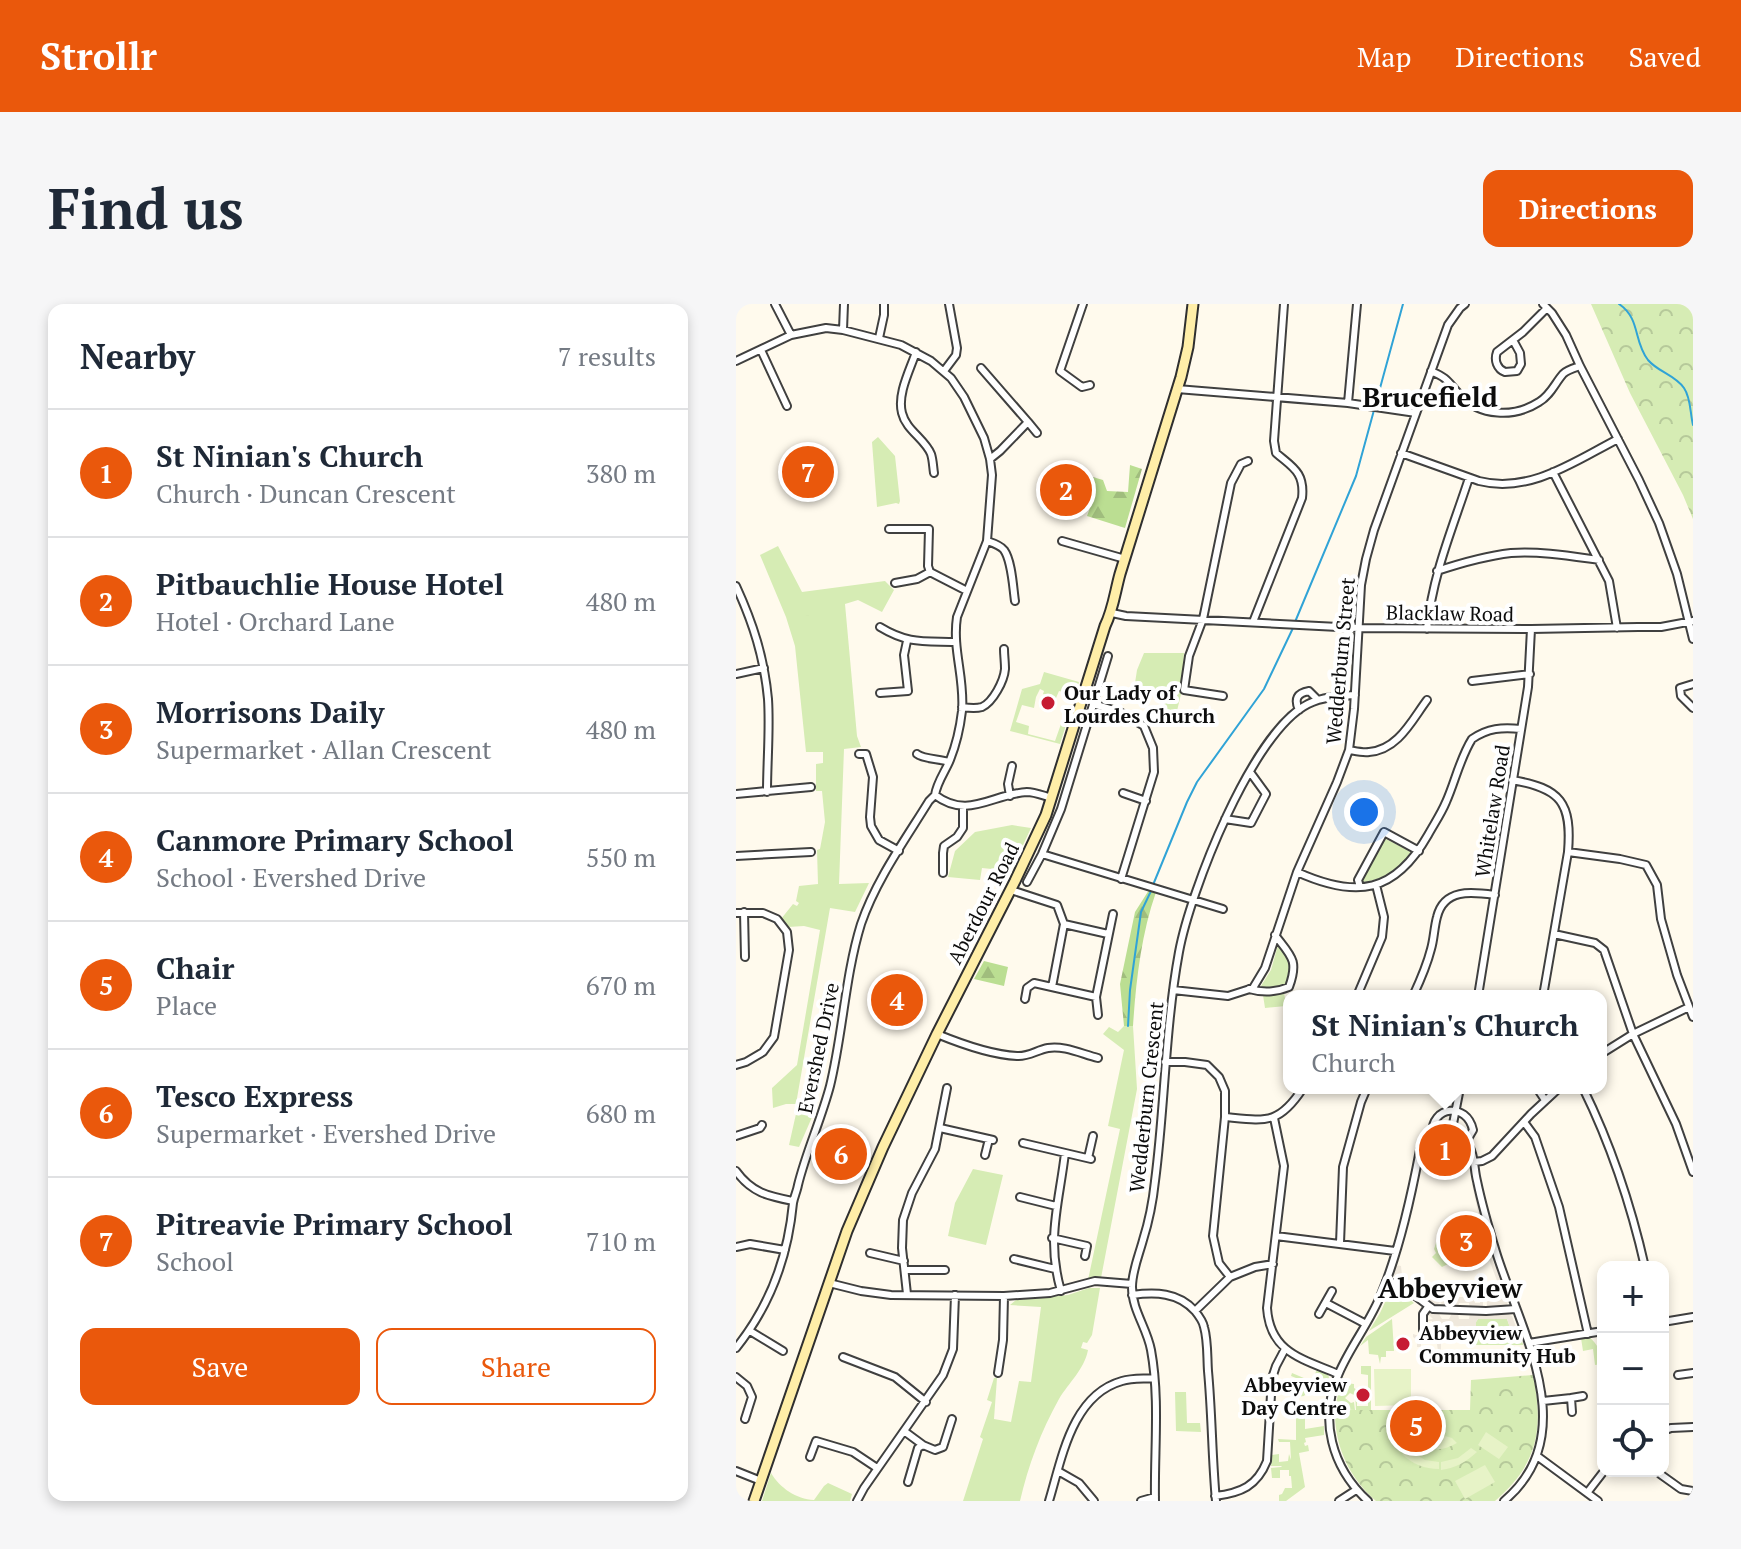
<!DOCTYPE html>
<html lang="en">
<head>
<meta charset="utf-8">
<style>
  :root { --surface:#fff; --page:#f6f6f7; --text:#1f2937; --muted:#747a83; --line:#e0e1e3; --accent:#ea580c }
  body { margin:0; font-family:"PT Serif",serif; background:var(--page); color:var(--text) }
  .controls { position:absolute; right:24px; bottom:24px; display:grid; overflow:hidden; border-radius:16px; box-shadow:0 4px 12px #0003 }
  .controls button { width:72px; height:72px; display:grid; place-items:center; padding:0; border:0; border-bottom:2px solid var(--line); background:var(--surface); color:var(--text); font:40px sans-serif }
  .you { position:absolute; left:628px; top:508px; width:28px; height:28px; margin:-20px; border:6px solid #fff; border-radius:50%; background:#1a73e8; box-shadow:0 0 0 12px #1a73e833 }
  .badge { display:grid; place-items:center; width:52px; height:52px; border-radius:50%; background:var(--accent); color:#fff; font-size:26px; font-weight:700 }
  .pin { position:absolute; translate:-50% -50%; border:4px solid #fff; box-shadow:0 2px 8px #0006 }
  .popup { position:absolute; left:547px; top:686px; width:324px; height:104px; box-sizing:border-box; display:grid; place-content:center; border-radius:16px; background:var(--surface); filter:drop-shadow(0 2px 6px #0005); font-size:26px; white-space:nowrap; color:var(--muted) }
  .popup b { font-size:30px; color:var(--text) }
  .popup::after { content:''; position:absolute; left:50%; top:100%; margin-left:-16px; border:16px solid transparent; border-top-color:var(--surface) }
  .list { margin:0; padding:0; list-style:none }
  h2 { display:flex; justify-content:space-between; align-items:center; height:104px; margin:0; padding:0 32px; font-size:34px }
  h2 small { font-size:26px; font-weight:400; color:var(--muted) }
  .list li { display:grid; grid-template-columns:52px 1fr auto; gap:24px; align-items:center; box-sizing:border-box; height:128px; padding:0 32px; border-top:2px solid var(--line) }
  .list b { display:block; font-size:30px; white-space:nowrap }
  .list p { margin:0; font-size:26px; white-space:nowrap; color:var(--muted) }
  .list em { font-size:26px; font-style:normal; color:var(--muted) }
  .actions { display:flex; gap:16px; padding:24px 32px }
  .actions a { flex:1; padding:18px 0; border:2px solid var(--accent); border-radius:16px; text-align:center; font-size:28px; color:var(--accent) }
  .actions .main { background:var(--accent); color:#fff }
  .icon { flex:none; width:44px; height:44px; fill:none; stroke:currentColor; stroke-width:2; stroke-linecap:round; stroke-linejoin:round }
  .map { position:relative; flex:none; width:957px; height:1197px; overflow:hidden; border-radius:16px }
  header { display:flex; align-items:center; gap:48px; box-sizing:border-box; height:112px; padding:0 40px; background:var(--accent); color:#fff }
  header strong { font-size:38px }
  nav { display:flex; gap:44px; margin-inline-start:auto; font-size:28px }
  .intro { display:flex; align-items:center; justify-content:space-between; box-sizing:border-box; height:192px; padding:0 48px }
  h1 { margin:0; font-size:56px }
  .button { padding:20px 36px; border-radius:16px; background:var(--accent); color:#fff; font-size:28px; font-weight:700 }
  main { display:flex; gap:48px; padding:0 48px }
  aside { flex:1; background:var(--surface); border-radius:16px; box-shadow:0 4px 12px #0003 }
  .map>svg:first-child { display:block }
</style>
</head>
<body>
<header>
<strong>Strollr</strong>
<nav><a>Map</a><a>Directions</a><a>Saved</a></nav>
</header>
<div class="intro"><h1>Find us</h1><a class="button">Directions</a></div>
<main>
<aside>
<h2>Nearby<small>7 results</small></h2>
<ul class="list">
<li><span class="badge">1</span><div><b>St Ninian's Church</b><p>Church · Duncan Crescent</p></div><em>380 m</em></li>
<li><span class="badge">2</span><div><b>Pitbauchlie House Hotel</b><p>Hotel · Orchard Lane</p></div><em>480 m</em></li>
<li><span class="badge">3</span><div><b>Morrisons Daily</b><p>Supermarket · Allan Crescent</p></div><em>480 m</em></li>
<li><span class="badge">4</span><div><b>Canmore Primary School</b><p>School · Evershed Drive</p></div><em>550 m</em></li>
<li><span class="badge">5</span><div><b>Chair</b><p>Place</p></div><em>670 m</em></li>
<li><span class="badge">6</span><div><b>Tesco Express</b><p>Supermarket · Evershed Drive</p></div><em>680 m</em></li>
<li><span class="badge">7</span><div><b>Pitreavie Primary School</b><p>School</p></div><em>710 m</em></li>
</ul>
<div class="actions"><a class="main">Save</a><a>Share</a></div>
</aside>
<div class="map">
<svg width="957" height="1197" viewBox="0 0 957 1197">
  <defs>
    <pattern id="forest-firs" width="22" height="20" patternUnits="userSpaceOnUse" patternTransform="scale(2)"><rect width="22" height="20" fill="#bbde92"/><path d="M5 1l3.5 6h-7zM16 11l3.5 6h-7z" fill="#a0bd7d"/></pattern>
    <pattern id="park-crowns" width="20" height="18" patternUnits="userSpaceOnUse" patternTransform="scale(2)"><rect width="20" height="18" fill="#d6ecb4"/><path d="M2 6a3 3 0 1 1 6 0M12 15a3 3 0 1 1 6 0" fill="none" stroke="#b6c99a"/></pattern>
  </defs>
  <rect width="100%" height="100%" fill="#fffaed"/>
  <path fill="#d6ecb4" d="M142,133L159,152L164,197L163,200L160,199L141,203L136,138Z
    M42,242L66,288L149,277L158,286L146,308L122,296L109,300L121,432L125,443L108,445L103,580L133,579L119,608L94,604L60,800H50L37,804L36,784L61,761L84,626L68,622L52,623L45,615L57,600L61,602L63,599L60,597L63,582L82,580L81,546L84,545L89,518L86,487H80V460L87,459V448H70L59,342L50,313L24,251Z
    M408,349H448L445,390L441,407L434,408L420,392L399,379L401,366Z
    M308,368L343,378L339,391L323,387L320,394L307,390L308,387L304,385L300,393L298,404L286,401L280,418L293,422L292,430L319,437L325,420L330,421L324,440L274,427L286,385L304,380Z
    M276,521L295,524L275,567L246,564L244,576L212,573L219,547L239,528Z
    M648,534L675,548C665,565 645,577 626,578L625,575Z
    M542,641H545L556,661L550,681L523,685L535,666Z
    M548,688L550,702L529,704L527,691Z
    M388,722H397L401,785L365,974L352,976L384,825L372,822L388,746L367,730L373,723L382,728Z
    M62,801L80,804L63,843L53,841Z
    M237,865L267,871L250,941L212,932L219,899Z
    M705,924L711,925L717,947L713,949L710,958L712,960L706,963L696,953L700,949L698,945Z
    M353,984H364L356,1031L351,1039L347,1038L345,1044L352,1046C348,1066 333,1078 323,1095C305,1127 292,1162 284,1197H227L247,1135L244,1133L256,1098L251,1096L258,1074H261L258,1115L275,1118L283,1077L295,1078L305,1003L274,1001L280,996L332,991Z
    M657,986L663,987L678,999L633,1027L644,1009L651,994Z
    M656,1015L658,1047H650V1053H645L644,1060L642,1051L633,1050L632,1036L624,1042L630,1033Z
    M742,1015H771L776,1029L785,1035L788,1041H739L740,1018Z
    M853,1033C861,1039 867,1051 867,1060L859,1061L857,1045L847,1047L845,1034Z
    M625,1062H635V1106H620L619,1088L618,1091L614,1089L609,1094L615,1099L618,1098L619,1106L599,1105L603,1085L608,1073V1079L618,1080V1084L621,1086V1102H632V1071L625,1070Z
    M581,1065L591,1070L593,1073L590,1090H582V1088L572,1087L568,1092L558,1093L560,1074L555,1072L556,1069L582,1080L584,1073L579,1070Z
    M439,1088H450L451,1119H464L465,1128L440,1127Z
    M560,1111H571L569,1113V1125L588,1122V1131L569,1134L570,1138L568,1139L569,1142L572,1141L573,1147L563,1149L569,1183L550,1197H543V1191L546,1190L549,1184H556L555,1172H553V1166H544V1174H536L535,1164L545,1163L546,1162H535L536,1151L543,1150V1158L552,1157L553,1150L555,1156L554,1138H543L542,1135L560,1136Z
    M35,1169C44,1184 60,1195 78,1196L88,1182L92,1179L116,1190L114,1197H26Z"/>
  <path fill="url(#forest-firs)" d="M394,161L406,165L389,224L351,212L360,188L351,181L350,171L367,176L371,187L392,188Z
    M413,586L420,588C405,631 400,677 397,722H388L384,680L399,608Z
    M248,657L272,663L268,682L238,675Z"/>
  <path fill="url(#park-crowns)" d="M855,0H957V215L947,191L894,89Z
    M70,292H80V302L92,303V312L69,311Z
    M797,1071C808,1125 802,1160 759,1197H640C613,1174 598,1141 599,1106H734L735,1076Z"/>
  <path fill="#e7f3c7" d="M638,1065H675V1101L639,1102Z
    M750,1128L772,1143L763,1155L742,1141Z
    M702,1130L716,1134L721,1139C709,1146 698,1148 686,1140L694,1133Z
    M735,1144L741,1148C730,1158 720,1164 705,1166V1158L722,1154Z
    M672,1145L689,1156L703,1158V1165C689,1165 676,1160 666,1150Z
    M749,1161L759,1178L729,1195L719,1177Z"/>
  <path fill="#efe8dc" d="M736,880H739L747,916L745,917L754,948H757L758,953L756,955L773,995L770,1003L753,1004L751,1002L750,987L758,984L759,987L764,985L739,917L743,915V913Z
    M660,961L665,962L666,971L693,993H735L738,994L739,999H744V997H747V1002L743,1004H734L733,999H723L722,1004L715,1003V999L709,998V1003H706L705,998L703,999L699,1003L692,1001V997L675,983L673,984L658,973L657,968Z
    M693,1007L703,1010L706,1015H713L716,1009L722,1010L723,1015H733L734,1009L759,1012L762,1009L772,1010L776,1012L783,1031L788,1035L794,1051L792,1054L785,1035L776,1030L771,1015H742L740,1018V1023L705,1021V1047H702L701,1040H685V1043H681V1036L677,1033V1030L686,1033L687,1038H695L697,1032H702V1023H697L696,1017H691L690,1021V1016L697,1015L691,1009Z"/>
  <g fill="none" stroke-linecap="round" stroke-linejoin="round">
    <path stroke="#30a3d6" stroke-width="2" d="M883,0C905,15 897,37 912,56C922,68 939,71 948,84C955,94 954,109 957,121
      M559,318L620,172L667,0
      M417,581L451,498L461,478L528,385L557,324
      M392,722L394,686L405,608L415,587"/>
    <defs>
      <path id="street" d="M39,0L55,31
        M347,0L324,67L346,83L354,81
        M807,0L816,9L830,31L844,62L903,176L923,219L941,270L957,335
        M107,26L108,0
        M143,34L148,11V0
        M777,36L784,49L785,60L781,67L769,68C761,65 758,56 761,48L787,28L811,4
        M25,46L51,102
        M180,48C174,66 161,90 166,109C170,126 189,135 195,150C197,156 197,163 198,169
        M0,57L55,31L90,24L107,26L165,41L195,57L215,74L228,93L248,134L254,155L256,171L251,237L221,313C216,345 229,375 226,407C224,424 220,441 214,456C209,468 201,478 199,491L193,497C169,536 140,576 125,620C109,672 107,729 94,782C85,816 70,848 62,881C61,887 58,893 57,899C52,952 34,1002 0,1044
        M245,64L292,118L264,147L254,155
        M208,67L220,51L221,44L213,0
        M695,67C713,75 711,77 723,90C744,113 778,114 803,98C815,91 819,79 827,70C831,66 838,64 844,62
        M441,85L612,99L680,109
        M612,99L621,0
        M292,118L301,129
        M665,149L743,177C794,190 839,157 882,135
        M817,168L873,277L881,324
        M153,225H193L192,262L194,268L231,287
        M251,237C257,239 264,241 268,246C276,257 277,284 279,297
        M326,237L389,255
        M701,267C725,259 749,252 775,249C804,247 834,252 863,256
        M159,279L181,275L194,268
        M0,282C17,319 28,353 32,395C34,426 31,457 31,488
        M376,309L390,312L622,324L795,325L902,323H925L957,317
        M517,318L566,194C569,168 556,163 540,149L538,137L548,0
        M144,323C172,340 187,337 219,338
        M691,325C697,269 716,226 733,174
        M0,370L28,364
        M736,377L794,370
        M957,380L944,384L945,392L957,404
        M144,389L172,387L168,351L171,337
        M487,392L448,386L453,352L467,315L495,179L505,160L512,157
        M357,400L384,408L408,422L417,444L418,468L385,575
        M226,403C233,404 239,405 246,403C257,398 268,377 269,365C269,358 268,351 268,345
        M563,406C558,395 561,389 573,387L582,396
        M613,446C619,447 627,449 633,448C662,446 676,416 691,396
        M123,450H130L137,473L134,513L135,522L143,536L163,547
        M181,450C187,455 204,455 213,458
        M776,476C825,484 836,499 832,548L807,692
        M387,489L410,497
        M0,490L75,483
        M199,491C232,516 256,490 291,488C299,488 308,492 316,494
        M274,492L272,480L276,462
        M489,515L515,519L530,490L514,468
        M832,548L884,555L910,561L921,581L925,615L941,671L957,713
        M306,550L487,605
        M0,552L75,548
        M561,568C621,595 659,589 692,531C698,520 705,510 710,498C719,478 724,454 736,435C752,424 766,423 785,425
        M207,569V549L208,542L221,533L227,524V503
        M291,578L306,550L325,505L372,352
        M624,583L622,576L648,528L683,547
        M275,586L321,601L328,620L316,683
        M8,608L9,653
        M0,609H27L41,615L51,628L53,646L38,733L27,748L10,758L0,761
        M328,620L372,630
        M818,630L859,639L868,646L897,730L940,820L957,868
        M513,685C527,689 541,688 553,683C563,656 555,652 539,631
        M437,686L492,692L517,684L529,664L561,568L601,478L613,446L618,405L625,281L630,255L638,226L712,21L724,4L729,0
        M621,692L646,633L648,613L640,581
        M677,692C684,677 691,661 695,645C698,635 698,624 701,613C708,584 736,588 759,591
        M742,692L792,383L795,325
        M360,693L377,610
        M289,695L291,684L298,679L360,693L362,711
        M201,730C223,739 257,751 281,752C292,753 301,746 312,744C327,741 346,750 362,754
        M865,750L897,730L953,703
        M429,758H449L471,761L483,773L489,787V813L477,932L483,959L494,973
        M801,784L809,796
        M847,784C875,841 895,901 909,963
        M489,813C530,817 543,821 567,784
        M538,814L548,862L531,1004C534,1049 567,1055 602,1070
        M788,818L799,833L823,903L852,1030
        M204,824L257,836
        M715,830L724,784
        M696,831C695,801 731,798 737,826L730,838
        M0,832L24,824L26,821
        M287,839L355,855
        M249,851L253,835
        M352,854L357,832
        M738,858L746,857L756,852L795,810L823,784
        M0,867C16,889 32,892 57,897
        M284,893L320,902
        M540,932L659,947
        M316,934L351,942L349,952
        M604,939L607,863L625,798L631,784
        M0,943L14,940L49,946
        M134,949L168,957
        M278,955L319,965
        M169,966H209
        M650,977L666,982L697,1005L750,1007L780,1005
        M93,979L125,987L155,991L268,992L314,989L359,977L396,980
        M325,987C310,935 323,900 329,849
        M171,990L166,944L167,916L176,889L199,845L211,784
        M396,991C419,988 442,988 459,1007C463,1012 467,1017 468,1023C472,1037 471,1053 472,1067C476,1110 476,1154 480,1197
        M590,999L630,1020
        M459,1007L494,973L519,963L537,960
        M583,1010L596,987
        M927,1018L957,1013
        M687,1026V1010L692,1003
        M14,1027L47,1047
        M793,1039L867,1027
        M107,1053L159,1073L190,1098
        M262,1069L267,1036L268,992
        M942,1071L957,1069
        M0,1073L11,1082L16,1093L9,1115
        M807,1097L835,1094
        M836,1108L835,1094L847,1092
        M168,1127L187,1141
        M927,1127L935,1124L957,1123
        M801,1152L862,1197
        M74,1153L80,1137L117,1148L141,1164
        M0,1167L25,1177
        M322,1167L343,1179L358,1197
        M924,1170L945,1185L957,1187
        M172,1178L182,1144L187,1141L199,1146L207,1143L216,1115
        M851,1189L868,1167
        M479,1192C505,1189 521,1182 531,1157L536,1074L540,1062L549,1045
        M121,1197L128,1184L207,1071L217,1045L219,991
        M313,1197C326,1154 336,1091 386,1077C396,1074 408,1075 418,1074
        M405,1197L419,1193
        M419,1197C418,1147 424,1095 415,1046C411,1024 396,1006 396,983C396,967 403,951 407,936C413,917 417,896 419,877C429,801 429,724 443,648C454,588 516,428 572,400C586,393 603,392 619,391
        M603,1197L620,1186
        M632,1197C596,1164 582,1115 603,1069C615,1041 635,1017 646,988C664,944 675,893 684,846C688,836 696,830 707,829C718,829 727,833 733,842C739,852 738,866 741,877C746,901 753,925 760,948C784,1026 848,1130 768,1197"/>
      <path id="secondary" d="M18,1197L111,927L147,843L201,730L279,577L310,511L369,322C377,306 379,288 384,270L445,73L452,43L457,0"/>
    </defs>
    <use href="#street" stroke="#404040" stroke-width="10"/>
    <use href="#secondary" stroke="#2f2f2f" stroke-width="13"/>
    <use href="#street" stroke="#fff" stroke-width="6"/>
    <use href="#secondary" stroke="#ffeea8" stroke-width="9"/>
  </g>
  <g fill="#c61c33" stroke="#fff" stroke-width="3">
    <circle cx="312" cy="399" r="8"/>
    <circle cx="667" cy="1040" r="8"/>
    <circle cx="627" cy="1091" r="8"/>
  </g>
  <g text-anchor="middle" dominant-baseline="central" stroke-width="8" stroke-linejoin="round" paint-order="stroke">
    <g font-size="20" fill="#0d0d0d" stroke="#fff">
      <text transform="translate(714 309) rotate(1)">Blacklaw Road</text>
      <text transform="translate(604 357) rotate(-85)">Wedderburn Street</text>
      <text transform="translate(756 507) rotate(-81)">Whitelaw Road</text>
      <text transform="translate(247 599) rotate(-63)">Aberdour Road</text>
      <text transform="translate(82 744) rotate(-78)">Evershed Drive</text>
      <text transform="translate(410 793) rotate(-84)">Wedderburn Crescent</text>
    </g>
    <g font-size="20" font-weight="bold" fill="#0d0d0d" stroke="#fff" text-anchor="start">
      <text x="328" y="388">Our Lady of<tspan x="328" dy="23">Lourdes Church</tspan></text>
      <text x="683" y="1028">Abbeyview<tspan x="683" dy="23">Community Hub</tspan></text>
      <text x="611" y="1080" text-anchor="end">Abbeyview<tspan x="611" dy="23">Day Centre</tspan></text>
    </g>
    <g font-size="28" font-weight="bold" fill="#0d0d0d" stroke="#fff">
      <text x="694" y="92">Brucefield</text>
      <text x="714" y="983">Abbeyview</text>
    </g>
  </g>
</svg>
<div class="controls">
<button>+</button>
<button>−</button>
<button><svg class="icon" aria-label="locate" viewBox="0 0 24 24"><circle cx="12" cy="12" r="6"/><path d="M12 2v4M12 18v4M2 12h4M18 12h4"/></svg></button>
</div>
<div class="you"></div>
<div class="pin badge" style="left:709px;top:846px">1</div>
<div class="popup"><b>St Ninian's Church</b>Church</div>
<div class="pin badge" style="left:330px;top:186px">2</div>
<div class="pin badge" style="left:730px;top:937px">3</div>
<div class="pin badge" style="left:161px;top:696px">4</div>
<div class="pin badge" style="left:680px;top:1122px">5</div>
<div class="pin badge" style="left:105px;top:850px">6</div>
<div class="pin badge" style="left:72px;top:168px">7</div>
</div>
</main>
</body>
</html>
